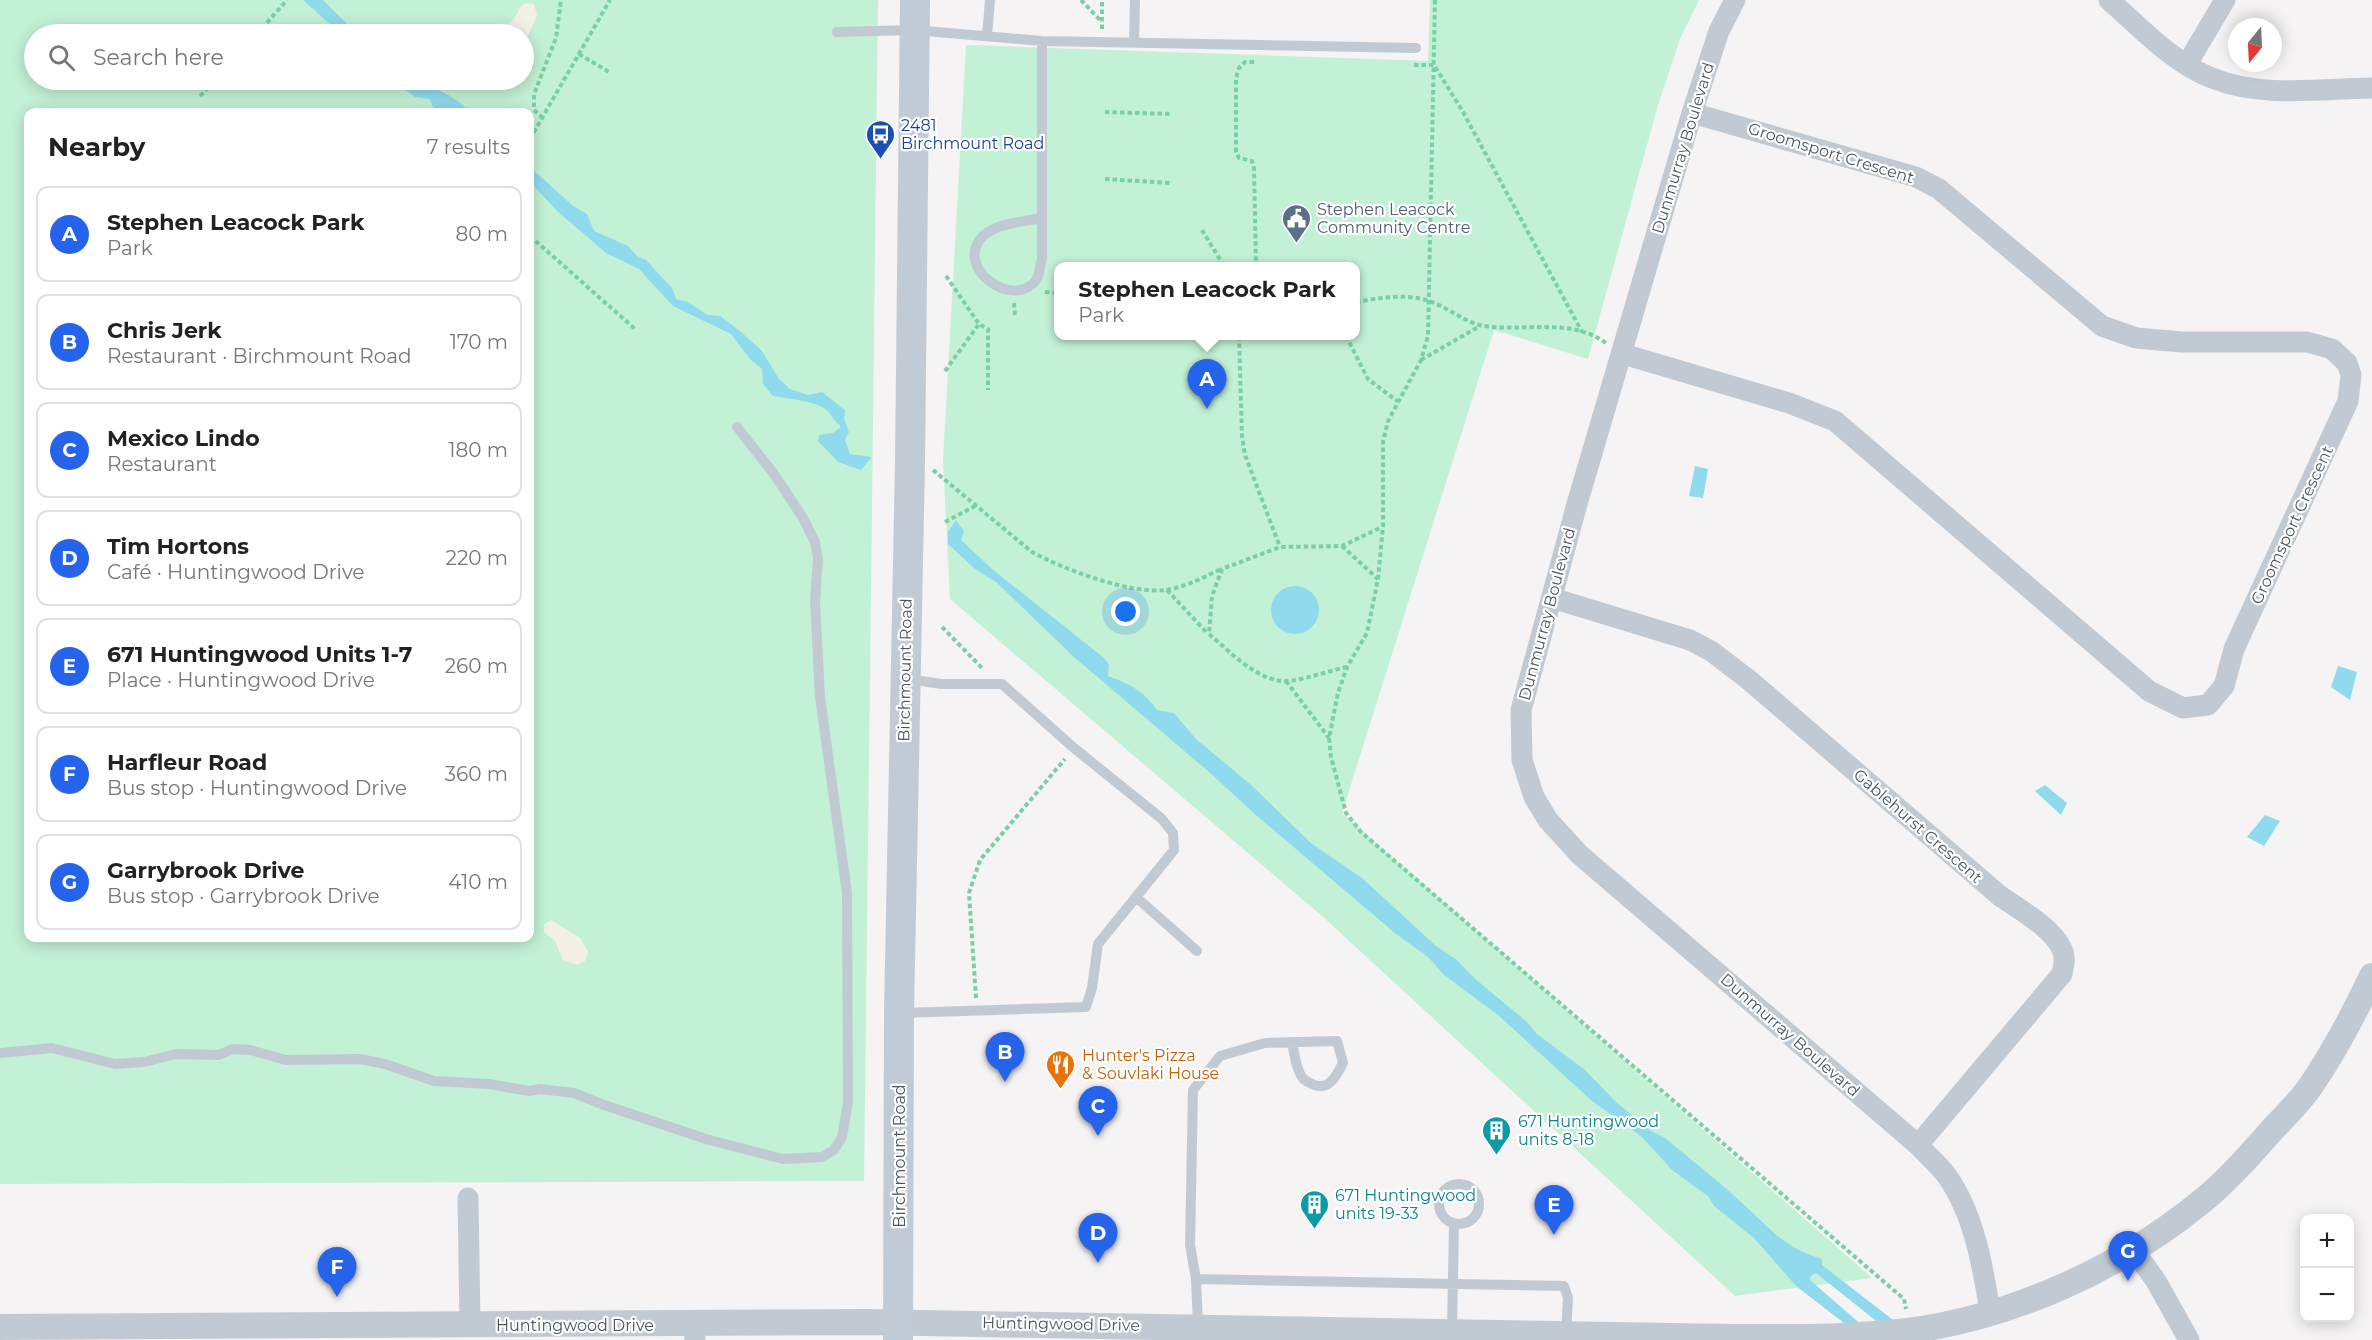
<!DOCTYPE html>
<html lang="en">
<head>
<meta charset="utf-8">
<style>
  :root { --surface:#fff; --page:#f2f2f2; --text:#222; --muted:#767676; --line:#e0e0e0; --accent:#2563eb }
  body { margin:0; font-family:Montserrat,sans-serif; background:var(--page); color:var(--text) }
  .controls { position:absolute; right:18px; bottom:18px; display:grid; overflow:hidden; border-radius:12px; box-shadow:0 3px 15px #0003 }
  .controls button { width:54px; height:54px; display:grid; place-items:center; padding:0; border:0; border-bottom:2px solid var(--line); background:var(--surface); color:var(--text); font:30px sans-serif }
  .compass { position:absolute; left:2228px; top:18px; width:54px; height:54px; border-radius:50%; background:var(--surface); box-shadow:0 3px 15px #0003; rotate:198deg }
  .you { position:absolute; left:1126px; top:612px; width:21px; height:21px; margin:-15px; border:4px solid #fff; border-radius:50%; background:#1a73e8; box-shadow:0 0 0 9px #1a73e833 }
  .badge { display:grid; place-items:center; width:39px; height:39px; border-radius:50%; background:var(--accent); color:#fff; font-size:20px; font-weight:700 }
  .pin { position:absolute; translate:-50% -50px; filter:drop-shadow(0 2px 3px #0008) }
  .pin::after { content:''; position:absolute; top:32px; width:21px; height:18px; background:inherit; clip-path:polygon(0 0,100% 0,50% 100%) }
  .popup { position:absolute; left:1054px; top:262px; width:306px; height:78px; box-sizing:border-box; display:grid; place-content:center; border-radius:12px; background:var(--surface); filter:drop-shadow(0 2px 4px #0005); font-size:20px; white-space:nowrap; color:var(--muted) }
  .popup b { font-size:22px; color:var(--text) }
  .popup::after { content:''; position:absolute; left:50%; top:100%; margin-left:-12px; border:12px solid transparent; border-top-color:var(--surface) }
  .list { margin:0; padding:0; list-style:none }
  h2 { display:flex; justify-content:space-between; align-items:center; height:78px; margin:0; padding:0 24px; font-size:26px }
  h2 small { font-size:20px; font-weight:400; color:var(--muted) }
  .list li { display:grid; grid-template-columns:39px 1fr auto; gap:18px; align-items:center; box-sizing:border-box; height:96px; margin:0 12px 12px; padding:0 12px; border:2px solid var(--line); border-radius:12px }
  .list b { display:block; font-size:22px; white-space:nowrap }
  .list p { margin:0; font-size:20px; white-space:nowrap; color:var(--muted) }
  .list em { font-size:20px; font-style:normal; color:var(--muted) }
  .icon { flex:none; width:33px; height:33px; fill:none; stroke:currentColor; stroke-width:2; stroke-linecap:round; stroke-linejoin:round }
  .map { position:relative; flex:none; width:2372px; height:1340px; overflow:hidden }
  .search { position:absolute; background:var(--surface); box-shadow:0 3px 15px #0003; left:24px; top:24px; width:510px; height:66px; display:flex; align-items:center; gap:15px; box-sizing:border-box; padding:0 21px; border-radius:33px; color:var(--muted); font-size:22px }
  .panel { position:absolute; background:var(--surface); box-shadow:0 3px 15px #0003; left:24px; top:108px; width:510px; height:834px; border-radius:12px }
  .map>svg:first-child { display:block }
</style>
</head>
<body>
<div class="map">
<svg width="2372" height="1340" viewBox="0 0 2372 1340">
  <rect width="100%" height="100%" fill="#f5f3f3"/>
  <path fill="#c3f1d5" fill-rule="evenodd" d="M0,0H878L864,1181L0,1184ZM34,34H524V80H34ZM28,112H530V938H28Z
    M1430,0H1699L1680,39L1658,105L1588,359L1494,330L1342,813L1872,1278L1735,1296L1322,916L950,599L943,460L966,45L1428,61ZM1058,266H1356V336H1058Z"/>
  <path fill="#f5f0e5" d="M527,3L534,4L537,15L524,45V34H500V30L514,19L522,5Z
    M551,920L580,938L588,952L585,961L577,965L563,960L555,941L544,932V924Z"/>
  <path fill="#90daee" d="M303,0H323L357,34H341Z
    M392,80C421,79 450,92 471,112L453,110L435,112L430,99L415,97Z
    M530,167L573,206L587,214L594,231L628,246L638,257L646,260L672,288L676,299L688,302L708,315L720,316L740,331L762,351L779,379L790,389L808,395L822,392L845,410L844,419L849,432L845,440L850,454L872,457L861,470L838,462L818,441L819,435L833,433L840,428V425C832,421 832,413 824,408C810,400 789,399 773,396L763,384L762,369L750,359L731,334L673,306L639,269L606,253L557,211L530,182Z
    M1695,466L1708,469L1703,498L1689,496Z
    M956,520L964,531L961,540L992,569L1104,658L1109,665L1108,676C1130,684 1144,691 1157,710L1174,713L1196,739L1250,784L1312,844L1362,878L1436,946L1458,961L1473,977L1527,1022L1537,1034L1585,1070L1616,1102L1651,1131L1665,1138C1690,1159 1716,1179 1740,1201C1770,1228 1781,1246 1822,1259V1265L1919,1340H1900L1816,1273L1811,1276L1810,1280L1879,1340H1866L1796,1286L1753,1237L1714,1206L1708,1196L1672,1170L1641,1136L1592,1101L1498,1015L1444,975L1428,957L1396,934L1256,815L1209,772L1074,657L996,582L975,569L948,544V532Z
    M1271 610a24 24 0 1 1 48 0a24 24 0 1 1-48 0Z
    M2338,666L2357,672L2350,700L2331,687Z
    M2045,785L2067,803L2061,815L2035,791Z
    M2265,815L2280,821L2264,846L2247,837Z"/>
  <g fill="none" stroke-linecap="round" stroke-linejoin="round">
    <path stroke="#7ad0a6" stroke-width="4" stroke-dasharray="4.5 3" stroke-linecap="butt" d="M1081,0L1101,21
      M1435,0L1428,336L1421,360L1388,421L1383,442V526L1378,579L1367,633L1347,667L1338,693L1329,738L1331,757L1346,813L1361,832L1904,1299L1906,1309
      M1102,29V0
      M257,34L287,0
      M579,54L609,72
      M1254,62H1245L1239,68L1236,78V152L1239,158L1252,161L1254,168L1256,266
      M1414,65H1434L1463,112L1582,332
      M200,96L215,80
      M1105,112L1170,114
      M543,118L534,110V94L556,38L561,0
      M530,139L610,0
      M1105,179L1170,183
      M1202,230L1224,266
      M530,236L635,329
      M946,276L979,324L988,329V390
      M1045,292L1058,293
      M1356,302C1379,298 1406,293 1429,301C1448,307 1465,323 1484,326C1524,332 1570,317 1606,343
      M1014,303L1015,317
      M1239,336L1242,436L1245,455L1280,547
      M1346,336L1368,379L1397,401
      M1421,360L1480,326
      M945,371L979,324
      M933,470L1032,552C1063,569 1129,594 1165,590C1184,588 1204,577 1221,569
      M945,522L977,505
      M1342,546L1378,579
      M1167,590L1208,634
      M942,627L984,670
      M1347,667C1328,671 1307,679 1288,681C1259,683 1229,651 1209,634L1212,596L1222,569L1280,547L1342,546L1382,527
      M1286,681L1329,738
      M976,998L969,893L980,860L1065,759"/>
    <path stroke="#c1cad2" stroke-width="10" d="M837,32L914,30L1042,41L1416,48
      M987,36L990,0
      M1134,42L1135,0
      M1041,218C1023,222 998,223 984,235C951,266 1013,311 1036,280C1040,274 1040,265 1042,258V41
      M1137,898L1197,951
      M902,1013L1086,1007L1092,988L1098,944L1174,850L1173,833L1162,819L1074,748L1002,684H941L908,679
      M0,1053L52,1048L115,1064L144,1062L176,1054L219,1055L232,1049L250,1050L286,1060L360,1059L385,1064L434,1081L489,1084L529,1091L540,1089L574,1093L604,1105L706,1139L783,1159L822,1157L834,1150L842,1137L848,1102L847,893L820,697L815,601L818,559L815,542L803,518L774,474L737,427
      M1439 1204a20 20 0 1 1 40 0a20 20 0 1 1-40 0Z
      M1196,1279L1190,1245L1193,1090L1220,1056L1265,1043L1337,1041L1343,1063C1336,1076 1329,1092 1312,1084C1305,1081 1301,1078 1299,1071C1295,1062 1294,1052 1292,1042
      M1198,1326L1196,1279L1564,1286L1568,1298L1566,1334
      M1452,1331L1454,1224"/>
    <path stroke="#c1cad2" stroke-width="21" d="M1735,0L1719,31L1692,113L1577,504L1521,710L1522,760L1534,797L1548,820L1580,855L1918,1145C1927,1155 1939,1165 1947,1176C1974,1214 1983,1267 1990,1312
      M2109,0C2140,27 2173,63 2212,78C2261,98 2320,89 2372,88
      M2187,64L2225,0
      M1623,354L1789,403L1835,421L2149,691L2183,708L2208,705L2224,686L2234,649L2348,401L2351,375L2347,363L2332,349L2307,342H2182L2136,338L2102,326L1939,189L1916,177L1692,113
      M1552,598L1690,640L1711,651L1749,680L2000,896C2019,909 2060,932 2064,956C2065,961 2063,969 2062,974L1918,1145
      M468,1198L470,1325
      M2134,1250L2156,1281L2189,1340
      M694,1324L695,1340"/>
    <path stroke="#c1cad2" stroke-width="26" d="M0,1327L866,1322L1731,1337C1790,1337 1849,1338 1908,1331C2013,1317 2119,1269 2201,1202C2226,1182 2249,1156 2271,1131C2284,1117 2299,1103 2310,1087C2334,1052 2354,1014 2372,976"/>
    <path stroke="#c1cbd6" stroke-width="30" d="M898,1340L899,1013L910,462L915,0"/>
  </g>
  <defs>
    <symbol id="bus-pin" viewBox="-11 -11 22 30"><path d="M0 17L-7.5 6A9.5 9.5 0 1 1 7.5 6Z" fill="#1a4fb4" stroke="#fff"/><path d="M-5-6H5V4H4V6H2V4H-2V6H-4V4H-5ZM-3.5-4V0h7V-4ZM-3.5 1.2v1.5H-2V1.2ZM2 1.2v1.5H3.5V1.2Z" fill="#fff"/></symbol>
    <symbol id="civic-pin" viewBox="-11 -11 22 30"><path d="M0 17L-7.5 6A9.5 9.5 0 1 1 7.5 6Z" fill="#5c6f8a" stroke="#fff"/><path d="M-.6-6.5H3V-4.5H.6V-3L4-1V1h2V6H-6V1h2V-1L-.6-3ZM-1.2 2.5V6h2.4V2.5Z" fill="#fff"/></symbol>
    <symbol id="restaurant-pin" viewBox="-11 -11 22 30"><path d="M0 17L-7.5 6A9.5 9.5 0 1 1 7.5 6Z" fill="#e8710a" stroke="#fff"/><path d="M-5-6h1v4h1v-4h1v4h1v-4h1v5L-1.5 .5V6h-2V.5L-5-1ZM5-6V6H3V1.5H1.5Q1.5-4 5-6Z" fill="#fff"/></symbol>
    <symbol id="building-pin" viewBox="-11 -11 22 30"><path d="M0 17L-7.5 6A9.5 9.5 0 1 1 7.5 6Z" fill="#0f9aa8" stroke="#fff"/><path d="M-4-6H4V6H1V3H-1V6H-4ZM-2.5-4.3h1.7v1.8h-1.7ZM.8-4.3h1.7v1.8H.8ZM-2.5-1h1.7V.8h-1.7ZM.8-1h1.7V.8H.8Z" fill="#fff"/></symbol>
  </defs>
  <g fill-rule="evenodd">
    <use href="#bus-pin" x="864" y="118" width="33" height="45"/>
    <use href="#civic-pin" x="1280" y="202" width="33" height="45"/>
    <use href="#restaurant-pin" x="1044" y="1048" width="33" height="45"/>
    <use href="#building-pin" x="1480" y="1114" width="33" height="45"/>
    <use href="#building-pin" x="1298" y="1188" width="33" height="45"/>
  </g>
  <g text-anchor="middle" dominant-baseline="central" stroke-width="4.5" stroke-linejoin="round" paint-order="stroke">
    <g font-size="16" fill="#164399" stroke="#fff" text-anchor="start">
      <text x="901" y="125">2481<tspan x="901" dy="18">Birchmount Road</tspan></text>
    </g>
    <g font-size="16" fill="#4a5661" stroke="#fff">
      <text transform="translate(1683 148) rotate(-73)">Dunmurray Boulevard</text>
      <text transform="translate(1831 153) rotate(17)">Groomsport Crescent</text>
      <text transform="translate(2292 525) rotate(-65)">Groomsport Crescent</text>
      <text transform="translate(1547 614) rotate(-75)">Dunmurray Boulevard</text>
      <text transform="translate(905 670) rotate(-89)">Birchmount Road</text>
      <text transform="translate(1918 826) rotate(41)">Gablehurst Crescent</text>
      <text transform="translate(1790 1035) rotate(41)">Dunmurray Boulevard</text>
      <text transform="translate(899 1156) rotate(-90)">Birchmount Road</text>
      <text transform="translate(1061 1324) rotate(1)">Huntingwood Drive</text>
      <text x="575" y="1325">Huntingwood Drive</text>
    </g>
    <g font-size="16" fill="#4e5e75" stroke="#fff" text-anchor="start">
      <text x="1317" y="209">Stephen Leacock<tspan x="1317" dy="18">Community Centre</tspan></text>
    </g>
    <g font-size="16" fill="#c56008" stroke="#fff" text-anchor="start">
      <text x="1082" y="1055">Hunter's Pizza<tspan x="1082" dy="18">&amp; Souvlaki House</tspan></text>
    </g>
    <g font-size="16" fill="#0d838f" stroke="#fff" text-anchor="start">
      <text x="1518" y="1121">671 Huntingwood<tspan x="1518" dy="18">units 8-18</tspan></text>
      <text x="1335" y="1195">671 Huntingwood<tspan x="1335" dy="18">units 19-33</tspan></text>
    </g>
  </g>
</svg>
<div class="controls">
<button>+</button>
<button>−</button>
</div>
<svg class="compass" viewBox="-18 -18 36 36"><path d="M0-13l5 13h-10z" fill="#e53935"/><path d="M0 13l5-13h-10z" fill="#767676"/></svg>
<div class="you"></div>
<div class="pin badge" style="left:1207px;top:409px">A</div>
<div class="popup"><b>Stephen Leacock Park</b>Park</div>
<div class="pin badge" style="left:1005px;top:1082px">B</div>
<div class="pin badge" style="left:1098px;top:1136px">C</div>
<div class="pin badge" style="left:1098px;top:1263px">D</div>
<div class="pin badge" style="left:1554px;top:1235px">E</div>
<div class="pin badge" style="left:337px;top:1297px">F</div>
<div class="pin badge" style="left:2128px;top:1281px">G</div>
<div class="search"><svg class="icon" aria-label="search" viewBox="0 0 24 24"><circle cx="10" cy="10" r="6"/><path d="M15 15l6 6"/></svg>Search here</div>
<section class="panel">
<h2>Nearby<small>7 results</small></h2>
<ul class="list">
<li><span class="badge">A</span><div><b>Stephen Leacock Park</b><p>Park</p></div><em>80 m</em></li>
<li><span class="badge">B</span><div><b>Chris Jerk</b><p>Restaurant · Birchmount Road</p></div><em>170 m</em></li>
<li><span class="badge">C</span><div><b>Mexico Lindo</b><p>Restaurant</p></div><em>180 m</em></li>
<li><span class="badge">D</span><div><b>Tim Hortons</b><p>Café · Huntingwood Drive</p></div><em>220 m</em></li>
<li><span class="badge">E</span><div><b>671 Huntingwood Units 1-7</b><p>Place · Huntingwood Drive</p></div><em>260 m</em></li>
<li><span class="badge">F</span><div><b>Harfleur Road</b><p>Bus stop · Huntingwood Drive</p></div><em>360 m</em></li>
<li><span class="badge">G</span><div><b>Garrybrook Drive</b><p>Bus stop · Garrybrook Drive</p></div><em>410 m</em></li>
</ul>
</section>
</div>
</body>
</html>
